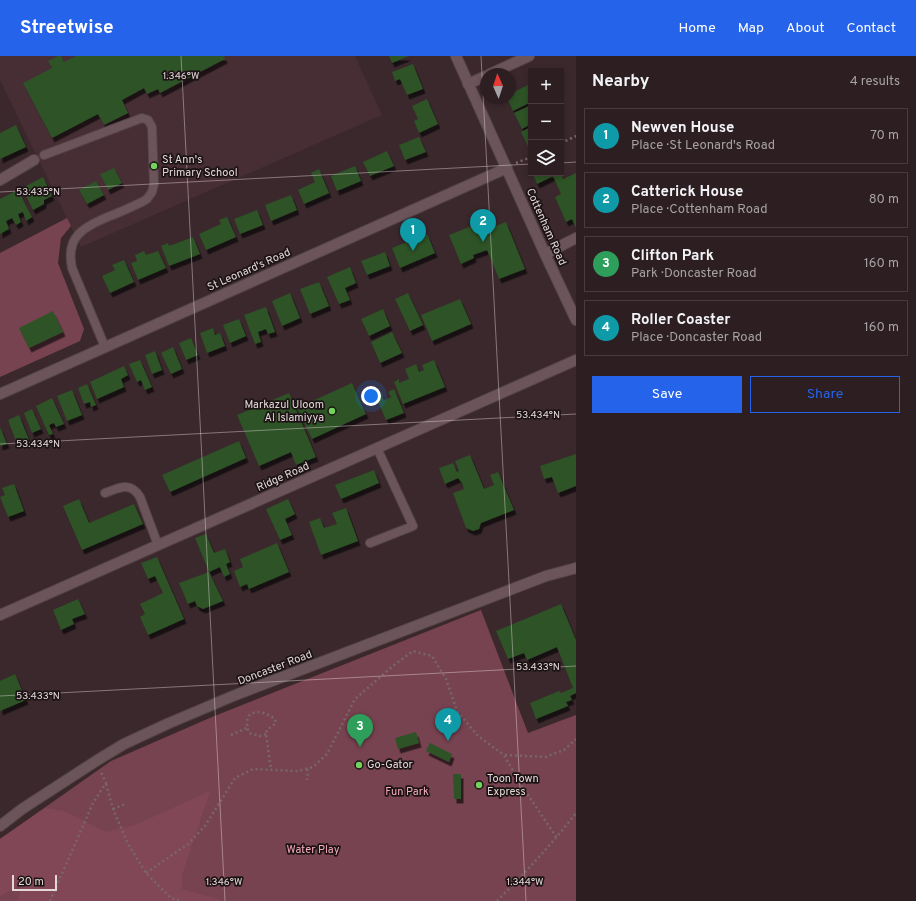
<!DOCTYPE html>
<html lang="en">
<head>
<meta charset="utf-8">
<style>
  :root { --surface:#2c1e21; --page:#382b2e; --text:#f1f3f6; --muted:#a6a2a5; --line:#483c3f; --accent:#2563eb }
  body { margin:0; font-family:Overpass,sans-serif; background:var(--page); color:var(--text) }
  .controls { position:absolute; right:12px; top:12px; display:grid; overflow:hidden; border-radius:0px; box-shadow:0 2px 6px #0003 }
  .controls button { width:36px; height:36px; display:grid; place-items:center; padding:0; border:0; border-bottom:1px solid var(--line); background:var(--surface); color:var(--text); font:20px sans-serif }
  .compass { position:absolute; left:480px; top:12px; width:36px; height:36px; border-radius:50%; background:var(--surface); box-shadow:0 2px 6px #0003; rotate:357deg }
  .scale { position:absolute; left:12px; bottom:10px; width:45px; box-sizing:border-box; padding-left:4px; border:2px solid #e4d7d9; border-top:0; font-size:11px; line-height:14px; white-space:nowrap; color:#e4d7d9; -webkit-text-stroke:3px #1c1315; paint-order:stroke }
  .you { position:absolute; left:371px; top:340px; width:14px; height:14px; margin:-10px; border:3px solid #fff; border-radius:50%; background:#1a73e8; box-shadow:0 0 0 6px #1a73e833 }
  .badge { display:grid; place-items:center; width:26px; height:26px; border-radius:50%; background:var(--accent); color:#fff; font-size:13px; font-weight:700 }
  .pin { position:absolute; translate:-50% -33px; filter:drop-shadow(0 1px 2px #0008) }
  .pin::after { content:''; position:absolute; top:21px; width:14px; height:12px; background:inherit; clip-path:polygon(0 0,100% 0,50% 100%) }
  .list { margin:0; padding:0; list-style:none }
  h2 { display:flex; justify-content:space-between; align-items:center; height:52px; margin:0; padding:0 16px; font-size:17px }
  h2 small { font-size:13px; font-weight:400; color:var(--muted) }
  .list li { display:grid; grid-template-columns:26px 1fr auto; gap:12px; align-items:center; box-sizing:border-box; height:56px; margin:0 8px 8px; padding:0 8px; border:1px solid var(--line); border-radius:0px }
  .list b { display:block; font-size:15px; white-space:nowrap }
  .list p { margin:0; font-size:13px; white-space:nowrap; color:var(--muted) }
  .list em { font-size:13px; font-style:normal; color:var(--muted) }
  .actions { display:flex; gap:8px; padding:12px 16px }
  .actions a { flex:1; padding:9px 0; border:1px solid var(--accent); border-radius:0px; text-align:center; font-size:14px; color:var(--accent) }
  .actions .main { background:var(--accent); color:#fff }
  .icon { flex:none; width:22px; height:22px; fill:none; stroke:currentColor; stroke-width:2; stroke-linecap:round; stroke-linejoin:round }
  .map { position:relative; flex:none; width:576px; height:845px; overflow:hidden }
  header { display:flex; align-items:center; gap:24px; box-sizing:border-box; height:56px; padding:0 20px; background:var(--accent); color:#fff }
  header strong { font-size:19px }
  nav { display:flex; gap:22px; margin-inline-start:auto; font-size:14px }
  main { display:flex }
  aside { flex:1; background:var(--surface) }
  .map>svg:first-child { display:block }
</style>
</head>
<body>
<header>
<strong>Streetwise</strong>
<nav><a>Home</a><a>Map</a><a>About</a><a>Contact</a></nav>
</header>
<main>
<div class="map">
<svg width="576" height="845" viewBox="0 0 576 845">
  <defs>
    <filter id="shadow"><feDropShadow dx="2.5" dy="4.5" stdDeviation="0" flood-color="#0009"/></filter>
  </defs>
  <rect width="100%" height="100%" fill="#3a282c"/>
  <path fill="#472e34" d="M0,0H355L382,59L81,191L0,24Z"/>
  <path fill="#784351" d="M67,162L71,170L61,182L58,207L84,273L80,285L0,321V197Z
    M481,554L528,677L576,659V845H0V783L111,705L212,661Z"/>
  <path fill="#824756" d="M210,735L182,819V833L218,843L220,845H18L22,828L0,840V783L45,752L64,755L106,776L135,769Z"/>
  <path fill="#2d5226" filter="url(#shadow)" d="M58,0H61L64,6L76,0H224L225,3L160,37L158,33L147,38L144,32L122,44L128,57L104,69L98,58L52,82L23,27L52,12L48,5Z
    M389,0H409L392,7Z
    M413,8L423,33L407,39L400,23L395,25L392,16Z
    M528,29L531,34V46L513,55L507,42H510V38Z
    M427,43L438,68L419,77L414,65L418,63L412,50Z
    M531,49V68L522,73L514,57Z
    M16,69L26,91L0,103V77Z
    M531,71V92L529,93L521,76Z
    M419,81L426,96L405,104L399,89Z
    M387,95L394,110L370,120L363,106Z
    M355,110L361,125L337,135L331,120Z
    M114,112L122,127L108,134L100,118Z
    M319,113L329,137L304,148L298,134L315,126L311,117Z
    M532,117H561L563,123L576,117V172L572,163L566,166L555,141L561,138L553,120L537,128Z
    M43,121L52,140L44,144V148L33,154L22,132Z
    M96,125L104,139L87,148L79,134Z
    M18,134L32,161L26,165L23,156L18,158L21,166L16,169L12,162L6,165L9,173L0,178V143Z
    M291,139L297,154L271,165L265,149Z
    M257,154L263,169L240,178L234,163Z
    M485,159L490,172L506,166L525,213L499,223L487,194L473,199L474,202L461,208L449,179L477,168L475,163Z
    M227,161L236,181L206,194L199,178L221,168L219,164Z
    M427,178L435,197L400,212L392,192Z
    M193,181L200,198L169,210L161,190L168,187L169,190Z
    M144,195L146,199L158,195L166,212L138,224L131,207L137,205L135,199Z
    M385,196L390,210L367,219L361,205Z
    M124,204L134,226L110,237L102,220L115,214L112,209Z
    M350,211L356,227L345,232L350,244L339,248L327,221Z
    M319,226L329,250L310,258L300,233Z
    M290,237L300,262L282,270L272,245Z
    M408,237L423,269L410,275L395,243Z
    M460,243L471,268L432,285L421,259Z
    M266,251L275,276L268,278L266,273L258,276L261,286L255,288L244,259Z
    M383,253L390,270L369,280L361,263Z
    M53,255L63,276L29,292L19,272Z
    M239,263L246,280L230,287L223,269Z
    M213,272L215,279L220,277L225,290L207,297L200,277Z
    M392,276L402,297L380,307L371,286Z
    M191,282L198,299L186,304L179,287Z
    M173,291L182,313L171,318L161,297Z
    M155,295L162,314L152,318L145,299Z
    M140,304L152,331L145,334L141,324L137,326L129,308Z
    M434,304L445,331L403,348L394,326L399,323V327L409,323L405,313L416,308L419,316L424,314L422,309Z
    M124,310L128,319L121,323L124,331L97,343L90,326Z
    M352,327L366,358L312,383L297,352Z
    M87,328L96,349L91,351L90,346L84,348L78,332Z
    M394,333L404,357L386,364L375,339L381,336L384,344L391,341L388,336Z
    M72,334L82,359L67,365L57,340Z
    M289,337L316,401L296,409L291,396L259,410L237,359Z
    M52,342L64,368L56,371L54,367L49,369L53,378L49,379L36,350Z
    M32,353L41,373L32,377L24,357Z
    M19,359L29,384L17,388L8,364Z
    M0,371L7,388L0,390Z
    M239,385L246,402L170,436L162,419Z
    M576,398V430L558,437L552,421L544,423L540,410Z
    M470,399L484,433L494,429L490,419L498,416L514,454L481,467L479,473L473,475L466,472L453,437L464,433L462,427L458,422L445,428L439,412L453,407L457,416L459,415L455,405Z
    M374,414L379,427L341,443L335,429Z
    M14,428L24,455L8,461L0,441L5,439L2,432Z
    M79,443L89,467L134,448L143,468L82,494L63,450Z
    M288,443L295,458L285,463L292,479L280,484L266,453Z
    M346,452L358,485L321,499L309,466L320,462L324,472L337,468L332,457Z
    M206,478L214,497L225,493L230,506L226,508L230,518L224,521L220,511L209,516L195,482Z
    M277,487L289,516L249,533L247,528L240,531L234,515L243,511L240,503Z
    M157,501L184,563L148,579L140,561L145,558L140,548L163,537L155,520L148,523L141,507Z
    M209,516L223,545L203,553L197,550L195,545L188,548L179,527Z
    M78,543L85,558L72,563L74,568L61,574L53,554Z
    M561,548L576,584V637L570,640L572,644L566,646L568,650L536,663L530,647L559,635L561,637L573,632L557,591L527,604L524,597L508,603L496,575Z
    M15,618L26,644L0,655V625Z
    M416,676L419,687L398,693L395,682Z
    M430,687L452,698L449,706L426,695Z
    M453,718H461V743H454Z"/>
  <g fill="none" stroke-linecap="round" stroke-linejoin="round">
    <defs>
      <path id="service" d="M44,99L142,62L148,64L152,71L154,128L152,136L147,143L142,146C131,151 121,156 110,160C85,171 65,179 72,212L105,291
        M105,437C119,432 130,425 140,441L158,489
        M370,487L413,470L377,392"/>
      <path id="minor" d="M456,0L545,198L576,264
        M490,18L529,0
        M468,28L486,20
        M0,124L34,104
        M545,198L576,182
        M0,338L507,112
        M0,559L576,304"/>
      <path id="tertiary" d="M0,770L22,753L96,705L124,688L167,668L233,640L546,520L576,512"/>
    </defs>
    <use href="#service" stroke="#544447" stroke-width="10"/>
    <use href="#minor" stroke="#544447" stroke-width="12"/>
    <use href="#tertiary" stroke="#544447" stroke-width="12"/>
    <path stroke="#77666a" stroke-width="2.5" stroke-dasharray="2 3" stroke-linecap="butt" d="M561,87L576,80
      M516,107L531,101
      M266,678L260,680L249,677C241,654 259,651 275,663L276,667L267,674L266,678L271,714
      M231,679L247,672
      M505,699L545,701L564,694L576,683
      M307,713L308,715L307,724
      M106,728L113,753L128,788L146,817L171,842L181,845
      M113,753L125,748
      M146,817L188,788L205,770L235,722L253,713L297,715L313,711L327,698L355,643L393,610L413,595L432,600L446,623L457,655L478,680L504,699L522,730L557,782
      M50,845L93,747L106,727L101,716
      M497,845C525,817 552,788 576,757"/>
    <use href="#service" stroke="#6b555a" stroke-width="8"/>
    <use href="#minor" stroke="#6b555a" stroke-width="10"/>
    <use href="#tertiary" stroke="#6b555a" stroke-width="10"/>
  </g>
  <path fill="none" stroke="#e4d7d9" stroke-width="1" stroke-opacity="0.45" d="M181,0L225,845M481,0L526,845M561,107L576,106M0,136L531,108M0,388L576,358M0,640L576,610"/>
  <g fill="#72d25d" stroke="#1c1315" stroke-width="1.5">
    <circle cx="154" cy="110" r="4"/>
    <circle cx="332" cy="355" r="4"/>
    <circle cx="359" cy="709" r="4"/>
    <circle cx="479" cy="729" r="4"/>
  </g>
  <g text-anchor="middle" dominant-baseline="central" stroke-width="3.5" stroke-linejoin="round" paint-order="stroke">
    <g font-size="11" fill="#e4d7d9" stroke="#1c1315" text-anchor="start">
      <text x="162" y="104">St Ann's<tspan x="162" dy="13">Primary School</tspan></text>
      <text x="324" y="349" text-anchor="end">Markazul Uloom<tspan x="324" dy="13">Al Islamiyya</tspan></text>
      <text x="367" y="709">Go-Gator</text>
      <text x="487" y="723">Toon Town<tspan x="487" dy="13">Express</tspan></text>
    </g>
    <g font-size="11" fill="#e4d7d9" stroke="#1c1315">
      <text transform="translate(546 171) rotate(66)">Cottenham Road</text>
      <text transform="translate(249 214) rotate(-24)">St Leonard's Road</text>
      <text transform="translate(283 421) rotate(-24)">Ridge Road</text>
      <text transform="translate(275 612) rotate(-21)">Doncaster Road</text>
    </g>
    <g font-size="11" fill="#f8adbe" stroke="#1c1315">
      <text x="407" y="736">Fun Park</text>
      <text x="313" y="794">Water Play</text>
    </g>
  </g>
  <g font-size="10" text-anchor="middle" fill="#e4d7d9" stroke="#1c1315" stroke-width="3.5" stroke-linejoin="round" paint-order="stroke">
    <text x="181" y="23">1.346°W</text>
    <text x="38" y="139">53.435°N</text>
    <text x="538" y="362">53.434°N</text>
    <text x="38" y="391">53.434°N</text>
    <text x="538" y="614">53.433°N</text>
    <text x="38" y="643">53.433°N</text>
    <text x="224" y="829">1.346°W</text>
    <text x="525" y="829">1.344°W</text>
  </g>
</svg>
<div class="controls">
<button>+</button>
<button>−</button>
<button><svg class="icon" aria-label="layers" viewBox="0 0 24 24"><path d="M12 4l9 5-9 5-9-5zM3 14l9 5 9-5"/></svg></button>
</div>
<svg class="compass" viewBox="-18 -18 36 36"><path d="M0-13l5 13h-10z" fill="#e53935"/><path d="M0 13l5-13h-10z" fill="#a6a2a5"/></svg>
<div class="scale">20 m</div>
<div class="you"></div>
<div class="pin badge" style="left:413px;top:195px;background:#0f9aa8">1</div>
<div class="pin badge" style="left:483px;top:186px;background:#0f9aa8">2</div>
<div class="pin badge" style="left:360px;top:691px;background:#2e9e5b">3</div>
<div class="pin badge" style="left:448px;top:685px;background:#0f9aa8">4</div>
</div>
<aside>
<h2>Nearby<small>4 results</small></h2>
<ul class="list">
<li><span class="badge" style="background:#0f9aa8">1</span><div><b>Newven House</b><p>Place · St Leonard's Road</p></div><em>70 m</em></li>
<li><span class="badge" style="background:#0f9aa8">2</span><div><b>Catterick House</b><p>Place · Cottenham Road</p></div><em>80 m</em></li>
<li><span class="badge" style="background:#2e9e5b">3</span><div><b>Clifton Park</b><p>Park · Doncaster Road</p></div><em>160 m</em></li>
<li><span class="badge" style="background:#0f9aa8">4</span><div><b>Roller Coaster</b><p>Place · Doncaster Road</p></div><em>160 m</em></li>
</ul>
<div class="actions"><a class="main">Save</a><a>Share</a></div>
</aside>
</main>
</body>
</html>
